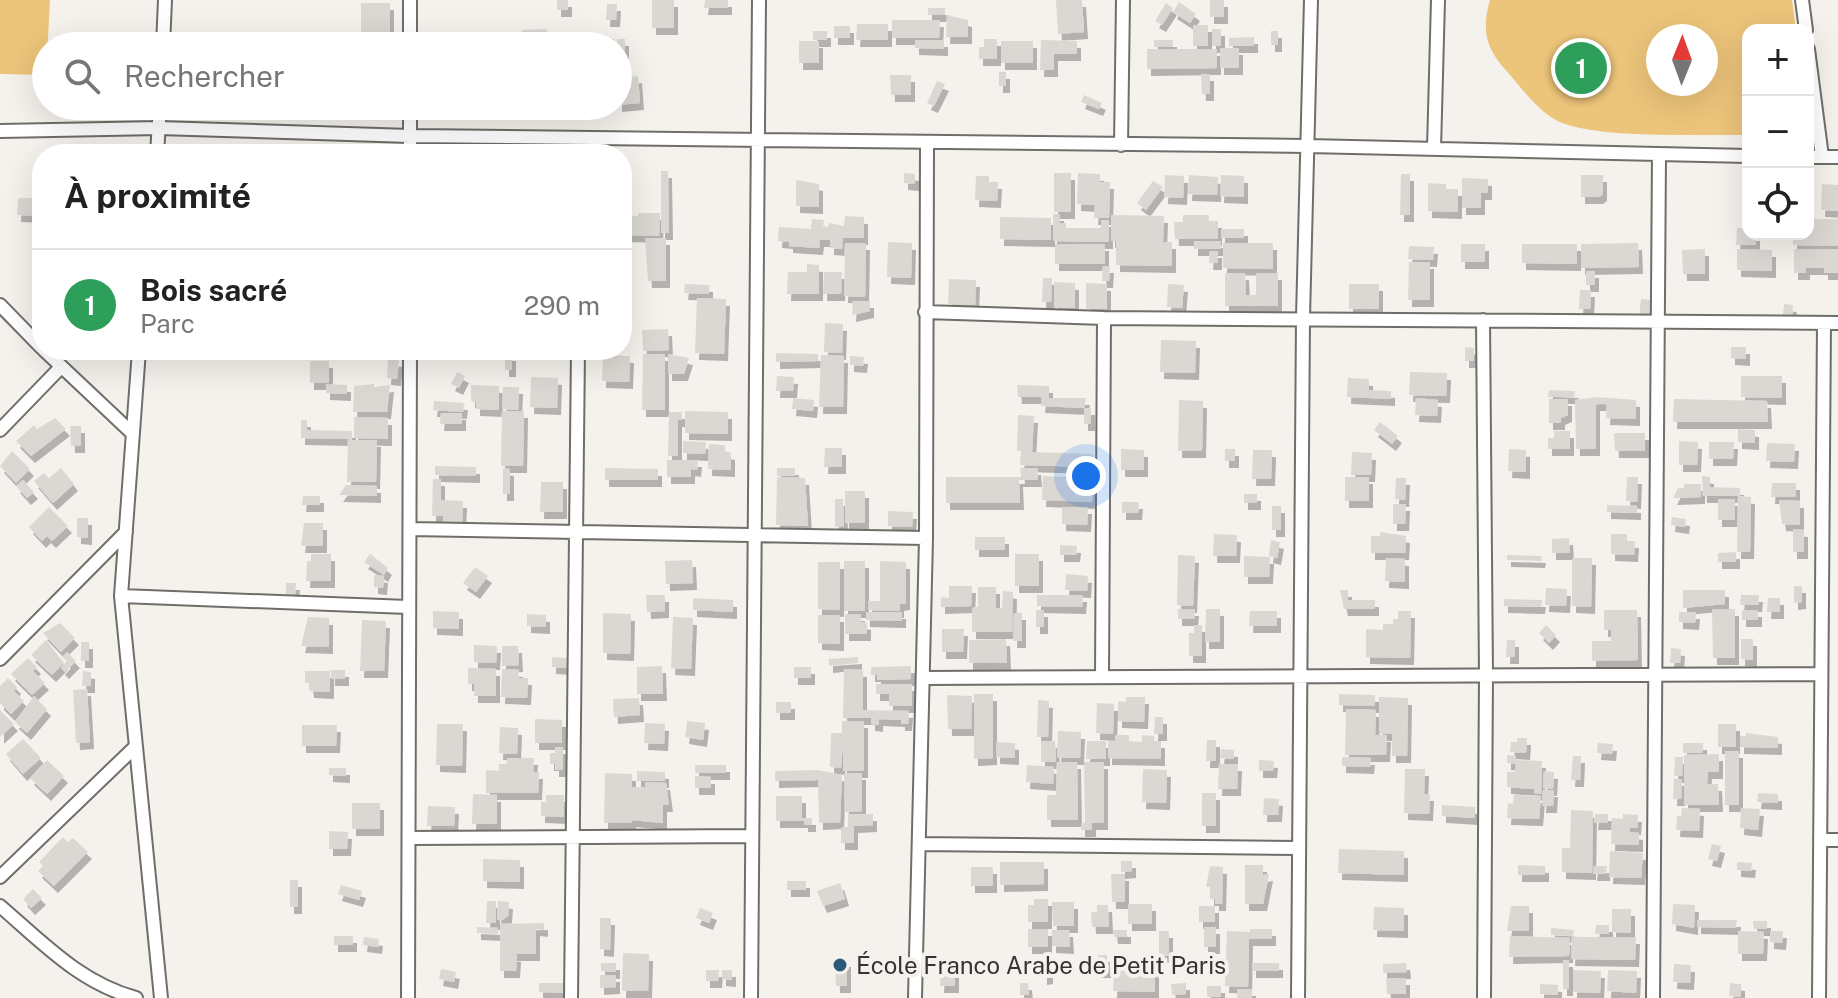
<!DOCTYPE html>
<html lang="fr">
<head>
<meta charset="utf-8">
<style>
  :root { --surface:#fff; --page:#f6f6f6; --text:#222; --muted:#767676; --line:#e0e0e0; --accent:#7c3aed }
  body { margin:0; font-family:"Public Sans",sans-serif; background:var(--page); color:var(--text) }
  .controls { position:absolute; right:24px; top:24px; display:grid; overflow:hidden; border-radius:16px; box-shadow:0 8px 32px #0002 }
  .controls button { width:72px; height:72px; display:grid; place-items:center; padding:0; border:0; border-bottom:2px solid var(--line); background:var(--surface); color:var(--text); font:40px sans-serif }
  .compass { position:absolute; left:1646px; top:24px; width:72px; height:72px; border-radius:50%; background:var(--surface); box-shadow:0 8px 32px #0002; rotate:1deg }
  .you { position:absolute; left:1086px; top:476px; width:28px; height:28px; margin:-20px; border:6px solid #fff; border-radius:50%; background:#1a73e8; box-shadow:0 0 0 12px #1a73e833 }
  .badge { display:grid; place-items:center; width:52px; height:52px; border-radius:50%; background:var(--accent); color:#fff; font-size:26px; font-weight:700 }
  .pin { position:absolute; translate:-50% -50%; border:4px solid #fff; box-shadow:0 2px 8px #0006 }
  .list { margin:0; padding:0; list-style:none }
  h2 { display:flex; justify-content:space-between; align-items:center; height:104px; margin:0; padding:0 32px; font-size:34px }
  h2 small { font-size:26px; font-weight:400; color:var(--muted) }
  .list li { display:grid; grid-template-columns:52px 1fr auto; gap:24px; align-items:center; box-sizing:border-box; height:112px; padding:0 32px; border-top:2px solid var(--line) }
  .list b { display:block; font-size:30px; white-space:nowrap }
  .list p { margin:0; font-size:26px; white-space:nowrap; color:var(--muted) }
  .list em { font-size:26px; font-style:normal; color:var(--muted) }
  .icon { flex:none; width:44px; height:44px; fill:none; stroke:currentColor; stroke-width:2; stroke-linecap:round; stroke-linejoin:round }
  .map { position:relative; flex:none; width:1838px; height:998px; overflow:hidden }
  .search { position:absolute; background:var(--surface); box-shadow:0 8px 32px #0002; left:32px; top:32px; width:600px; height:88px; display:flex; align-items:center; gap:20px; box-sizing:border-box; padding:0 28px; border-radius:44px; color:var(--muted); font-size:30px }
  .panel { position:absolute; background:var(--surface); box-shadow:0 8px 32px #0002; left:32px; top:144px; width:600px; height:216px; border-radius:32px }
  .map>svg:first-child { display:block }
</style>
</head>
<body>
<div class="map">
<svg width="1838" height="998" viewBox="0 0 1838 998">
  <defs>
    <filter id="shadow"><feDropShadow dx="4" dy="7" stdDeviation="0" flood-color="#0004"/></filter>
  </defs>
  <rect width="100%" height="100%" fill="#f5f2ed"/>
  <path fill="#ecc47a" fill-rule="evenodd" d="M0,0H50L46,75L0,74Z
    M1490,0H1792L1796,30H1748V135C1705,134 1588,140 1554,119C1537,108 1524,92 1511,76C1488,51 1480,35 1490,0ZM1706,36V84H1658V36Z"/>
  <path fill="#dbd8d3" filter="url(#shadow)" d="M557,0H568V10H557Z
    M652,0H674V28H652Z
    M705,0H728V8H704Z
    M1056,0H1082L1084,32L1058,34Z
    M1210,0H1224V17H1210Z
    M1179,2L1196,14L1190,23L1173,12Z
    M361,3H390V46H361Z
    M1166,3L1173,8L1162,25L1155,21Z
    M607,4H617L616,20H606Z
    M928,8H945V15H928Z
    M947,15L968,20V37H946Z
    M892,20H940L939,38H892Z
    M857,24H888V40H856Z
    M1193,25H1208V46H1193Z
    M834,26H850V38H834Z
    M547,29L548,46H522V30Z
    M1212,29H1221V46H1212Z
    M813,31H827V40H813Z
    M1271,31H1278V45H1271Z
    M1254,37V46H1229V38Z
    M496,38H511V46H496Z
    M587,39H615V46H587Z
    M617,39H625V55H618Z
    M984,39H997V59H979V47H984Z
    M915,40H944V49L915,48Z
    M1041,40L1077,41V54H1054V70H1040Z
    M1154,40H1173V47H1154Z
    M799,41H819V63H799Z
    M1001,41H1033V63H1001Z
    M1220,48H1239V68H1220Z
    M1147,49H1217V68L1147,69Z
    M999,72H1006V86H999Z
    M1201,74H1210V94H1202Z
    M890,75H911V95H891Z
    M638,76L640,103L618,105V78Z
    M937,81L945,84L934,106L927,103Z
    M1084,95L1102,103L1099,109L1081,102Z
    M445,106H475L474,111Z
    M661,171H668L669,233H661Z
    M904,173L915,174V184L904,183Z
    M1054,173H1071V212H1054Z
    M1078,173L1100,174V182H1110L1109,218H1094L1095,205L1077,204Z
    M1401,174H1410V215H1400Z
    M1165,175L1184,176L1183,198L1164,197Z
    M1189,175L1218,177L1217,195L1188,194Z
    M1221,175L1244,176V197L1220,196Z
    M1581,175H1603V194L1599,197H1581Z
    M976,176H989V182H998L997,201L975,200Z
    M1462,178L1488,179V193H1481V208H1462Z
    M796,180L819,184V207L796,206Z
    M1153,181L1163,187L1146,210L1137,203Z
    M1428,183L1446,184V189H1458V212L1428,211Z
    M1822,184L1838,185V211L1821,210Z
    M18,198H41V216L17,215Z
    M638,213H660L659,236L622,235V216H638Z
    M1053,214H1060V223H1066V228H1101V220H1109V242L1053,241Z
    M1111,215L1164,216L1163,242H1172V266L1116,265V241H1111Z
    M1183,215H1209V221H1218V239H1175L1174,222H1183Z
    M845,216L864,217V238H843L842,249L830,248V240H820L819,248L789,246V242L778,241L779,227L811,229L812,219L824,220L823,227H828L829,223L844,226Z
    M1000,217L1051,218V240L1000,239Z
    M1808,219H1838V246L1793,245V234H1808Z
    M1737,228H1748V234H1756V245H1736Z
    M1221,229H1244V238H1221Z
    M645,238H666V281H648Z
    M1194,241H1221V249H1194Z
    M888,242L912,243L911,278L887,277Z
    M845,243H866L865,297L844,296Z
    M1223,243H1273V269L1223,268Z
    M1638,243L1639,267L1581,268V244Z
    M1055,244H1105V264H1055Z
    M1461,244H1485V262H1461Z
    M1522,244H1577V264L1522,263Z
    M1409,246L1434,247L1433,260L1408,259Z
    M1705,249V274H1683L1682,250Z
    M1737,249L1772,250V271L1737,270Z
    M1794,249H1838V273H1824V268H1806V273H1794Z
    M1210,251H1218V263H1209Z
    M1409,262H1430V300H1408Z
    M807,264L819,265V294H787L788,272H807Z
    M1103,266H1110L1109,281H1102Z
    M1586,271H1595V285H1586Z
    M824,272H842L841,294H823Z
    M1225,273H1245L1246,295H1256V273H1278V306H1225Z
    M1043,278H1052L1051,302H1042Z
    M949,279L976,280L975,305L948,304Z
    M1054,282L1075,283V308H1054Z
    M1086,283L1107,284V309H1086Z
    M685,284L709,285V294L684,293Z
    M1168,284L1184,285L1182,308L1167,307Z
    M1349,284H1379V309H1349Z
    M1580,290H1591L1590,309H1579Z
    M697,298L726,299L724,354L695,353Z
    M1641,299L1651,300L1649,318L1639,317Z
    M853,301H870V311L852,315Z
    M1784,304L1793,305L1792,316L1783,315Z
    M825,323L843,324L842,353L824,352Z
    M668,329L669,350L643,351L642,330Z
    M1161,340L1196,341L1195,373L1160,372Z
    M1465,347L1474,348V361H1465Z
    M1731,347H1746V359L1731,358Z
    M776,353L818,354V361L776,362Z
    M505,354H512V370H505Z
    M643,354H665V410H642Z
    M668,354L689,358L684,374H668Z
    M603,355L630,356L629,382L602,381Z
    M821,355L844,356L843,407H819Z
    M850,356L864,357L863,366L850,365Z
    M388,359L399,360L397,379L387,378Z
    M310,361H329V383H310Z
    M457,372L465,376L459,388L451,384Z
    M1410,372L1447,373L1446,396L1409,395Z
    M777,376L794,377L793,391H776Z
    M1741,376H1782V398L1741,397Z
    M531,377L558,378L557,408L530,407Z
    M1348,378L1369,379V390L1391,391V399L1347,397Z
    M326,384L347,385V394L326,393Z
    M374,384V387L390,385L387,412H353L354,386Z
    M471,385L499,386V410L476,409V402L471,401Z
    M1017,385L1049,386V398H1086L1084,408L1041,406L1042,397H1018Z
    M503,387H519L518,410L502,409Z
    M1549,390L1575,391L1574,397H1548Z
    M1597,397L1636,400V419L1606,418L1607,404H1596V449H1576L1575,400Z
    M793,398L814,400L813,411L792,409Z
    M1416,398L1438,400L1437,416L1415,415Z
    M1549,399H1568V415L1561,418V423H1549Z
    M1674,399L1767,401L1768,422H1673Z
    M1179,400L1203,401L1202,451H1178Z
    M434,401L464,403L463,412L433,410Z
    M1084,408H1091V424H1084Z
    M502,411H524L523,466H501Z
    M685,411L728,412V434L685,433Z
    M669,412H682V420H678V456H668Z
    M441,413H462V424H440Z
    M1018,415L1034,416L1032,452L1093,454L1092,467L1020,465L1021,451H1017Z
    M354,417L388,418V439L354,438Z
    M55,418L66,429L31,456L16,441L34,425L37,429Z
    M301,420H307V430L352,431V440H377L376,482H347L348,439L301,438Z
    M1380,422L1398,436L1392,444L1374,430Z
    M70,426H81V446H71Z
    M1738,429L1755,430V443L1738,442Z
    M1554,431H1570V449H1548V438H1554Z
    M1614,433H1645V451H1615Z
    M683,441L706,442L705,454L683,453Z
    M1679,441L1698,442L1697,465H1679Z
    M1709,442H1734L1733,459H1709Z
    M1767,443L1795,444L1794,462L1766,461Z
    M709,444L725,445V452L731,453V470L708,469Z
    M825,448H842V467H824Z
    M1121,449L1144,450V470H1121Z
    M1225,449H1235V461H1225Z
    M1509,449L1526,450V472L1508,471Z
    M1253,450H1272L1271,479H1252Z
    M12,451L30,469L16,483L0,466Z
    M1352,452L1372,453L1371,475H1351Z
    M667,460H698L697,470L691,469V477H667Z
    M435,466L476,467V476L435,475Z
    M61,468L74,484L53,503L34,481L44,473L49,478Z
    M503,468L510,469V494H503Z
    M605,468L658,469V480H605Z
    M777,468H795V476H777Z
    M1020,468H1037L1038,480H1019L1020,503H946V477H1021Z
    M1043,476L1093,478L1092,502L1042,500Z
    M1702,476L1710,477V487L1740,488V496L1751,497L1750,552H1737L1738,496H1703Z
    M777,477L805,478L808,526L776,525Z
    M1345,477H1369V501H1345Z
    M1627,477H1638L1637,502L1626,501Z
    M1396,478H1406L1405,500L1395,499Z
    M433,479H441V500L463,501L462,523L443,522V516H432Z
    M23,480L34,492L27,498L16,486Z
    M541,482H563V512H540Z
    M1772,483H1796V497H1771Z
    M1684,484H1701V497L1673,498L1678,488H1684Z
    M346,485L377,486V496L339,495Z
    M845,491H865V523H845Z
    M1244,494H1257V503H1244Z
    M303,496H320V505H302Z
    M835,499H843L844,526L835,527Z
    M1718,499H1735V520H1718Z
    M1779,500L1800,501V525L1782,524Z
    M1122,502H1139L1138,513H1122Z
    M1393,504H1406L1405,524H1393Z
    M1607,505L1637,506V513L1607,512Z
    M1272,506H1281V530H1272Z
    M49,507L68,526L52,541L47,536L42,541L29,527Z
    M1062,507H1088L1087,525L1062,524Z
    M888,511L913,512L912,527L888,526Z
    M1672,517L1686,519L1685,527L1671,525Z
    M77,518H88V538L77,537Z
    M304,523H323V546H301Z
    M1793,529L1804,530V552H1793Z
    M1380,532L1406,536L1405,553H1371V536H1380Z
    M1214,534L1237,535L1236,556H1213Z
    M1611,534H1627V541H1635L1634,555L1611,554Z
    M975,537H1005V550H975Z
    M1569,538L1570,553H1552V539Z
    M1271,540L1280,542L1277,558L1269,556Z
    M1060,545L1077,546L1076,555H1060Z
    M1736,552V562H1718V553Z
    M311,554H331V581H306L307,561H311Z
    M370,554L388,568L384,575L364,562Z
    M1015,554H1039V586H1015Z
    M1178,555L1195,556L1193,606L1177,605Z
    M1507,555L1542,556L1541,561L1507,560Z
    M1244,556L1270,557L1269,577H1244Z
    M1386,558L1405,559V582L1385,581Z
    M1572,558H1592L1591,607L1572,606Z
    M692,560L693,583L666,584L665,561Z
    M844,561H865V611H844Z
    M880,561L906,562V603L900,604V611L868,610V601H880Z
    M818,562H840V610L818,609Z
    M475,567L488,576L476,592L463,583Z
    M1066,574L1088,576L1087,591L1065,590Z
    M374,575L384,576L383,588L374,587Z
    M286,583H296L295,595H286Z
    M949,586H972L971,606L941,607V597L949,598Z
    M1794,586H1802V602L1794,603Z
    M978,587H996V608H1002L1003,591L1013,592L1012,632H972V608L978,607Z
    M1546,588L1567,589L1566,606L1545,605Z
    M1340,590H1348V600H1375V609H1344Z
    M1683,590H1725V604L1683,608Z
    M646,595H665V611L647,612Z
    M1037,595H1083L1082,607L1037,606Z
    M1741,595H1759L1758,605H1740Z
    M693,598L733,600V612L693,610Z
    M1768,598H1780V612H1767Z
    M1504,599L1542,600L1541,607L1504,606Z
    M1178,609H1195L1194,619H1178Z
    M1206,609H1220V642H1205Z
    M1712,609H1735V658H1713Z
    M1036,610H1044V627H1036Z
    M1604,610H1637L1638,660L1592,661V641H1611V630H1604Z
    M1742,610H1758V620H1742Z
    M433,611L459,612V629L433,628Z
    M1250,611H1277V626H1249Z
    M1398,611H1411L1410,658L1366,657V629L1383,630V624H1393V619H1398Z
    M866,612H902V621L866,620Z
    M1679,612H1696L1695,623L1679,622Z
    M603,613L631,614L630,654L603,653Z
    M1014,613H1022V641H1013Z
    M527,614L546,615V627L527,626Z
    M845,614H861V622L867,623V634H845Z
    M818,615H840V644L818,643Z
    M308,617L329,618V647L301,646Z
    M673,617L693,618L691,669L671,668Z
    M362,620L386,621L384,671H360Z
    M60,623L75,638L61,652L43,633Z
    M1194,625H1202V656H1189V633H1194Z
    M1546,625L1556,635L1549,643L1539,633Z
    M942,629H964L963,652H942Z
    M1006,639L1007,663H969V640Z
    M1741,639H1753V660L1741,659Z
    M46,640L64,663L52,675L31,655Z
    M1507,640H1515V657H1506Z
    M81,642H89V661H81Z
    M474,645L497,646L496,663L474,662Z
    M502,646H518L519,665L502,666Z
    M1671,648L1681,649L1680,663H1670Z
    M67,652L76,661L65,672L61,668L67,661L62,657Z
    M552,657L568,658V668L552,667Z
    M858,657V663L829,666V659Z
    M28,658L37,667L33,671L45,683L32,695L11,674Z
    M662,666L663,694H637V667Z
    M911,666V679L877,680V675H871V667Z
    M794,667H811V678H794Z
    M468,668L496,669V696H474V684H468Z
    M502,669L519,670L518,678H528L527,698L501,697Z
    M844,669L863,670V710L909,711L908,724H901V720L879,719V725L871,724V718H843Z
    M331,670H345V679H331Z
    M83,671L91,672V686H82Z
    M305,671H330V692L310,691L309,683H305Z
    M8,678L17,687L14,691L24,701L11,714L0,703V686Z
    M876,684H912V706H889V694H876Z
    M87,689L90,742L76,743L73,690Z
    M974,694H993V758L974,759Z
    M1339,694L1375,695V706L1339,705Z
    M947,695L972,696L971,729H948Z
    M34,696L47,709L27,733L15,722Z
    M1126,697H1145L1144,722L1118,721V701L1126,702Z
    M1379,697L1408,698L1407,756H1392V734H1379Z
    M639,698L640,715L614,717L613,699Z
    M1038,700L1049,701L1048,737H1037Z
    M776,702H791V713H776Z
    M1097,703L1114,704L1113,734L1096,733Z
    M1346,709L1376,710L1375,735H1387L1386,755H1345Z
    M0,710L14,724L0,737Z
    M1155,717H1163V734H1154Z
    M535,719L562,720V743H535Z
    M687,721L705,723L703,740L685,737Z
    M842,721H864V771H843V742L841,768L830,767L831,733H842Z
    M645,723L665,724L664,744L644,743Z
    M437,724H463L462,766L436,765Z
    M1718,724H1736V747H1718Z
    M302,725H337L336,746H302Z
    M500,727L518,728L517,754L499,753Z
    M1058,731L1081,732L1080,758H1057Z
    M1746,733L1778,737V748L1740,747V736H1746Z
    M1115,735H1129V741L1142,742V735L1154,736V741H1161V759L1108,758V741H1115Z
    M1517,738H1527L1526,753L1510,752L1511,742H1517Z
    M23,739L41,758L23,774L6,754Z
    M1207,740H1216V761H1206Z
    M1041,741H1055L1056,762H1041Z
    M1087,741H1106V759H1086Z
    M996,742L1015,743V758L996,757Z
    M1598,743L1613,744L1612,754L1597,753Z
    M1683,743H1703V753H1683Z
    M555,747H563V770H555V764H550V753H555Z
    M1221,749L1234,750V759L1220,758Z
    M1725,751H1739V805H1725Z
    M1719,754V772H1708L1707,784H1718L1719,805H1684V755Z
    M1507,755L1516,756V760L1542,761L1541,794L1534,793V789L1507,787V772H1515L1516,764L1507,763Z
    M1573,756H1581L1580,780H1571Z
    M1342,757L1371,758L1370,767L1342,766Z
    M1675,757H1683L1682,776H1674Z
    M507,758H534L533,772H539L538,793H486V770L499,771V764H507Z
    M47,760L64,776L47,794L30,778Z
    M1259,760L1274,761L1273,771H1259Z
    M1057,762H1077L1078,820H1047V795H1056Z
    M1084,762H1104V823H1092V830H1081V823H1085Z
    M1219,764H1238L1237,789H1218Z
    M695,765H726V773H695Z
    M1027,765L1054,767L1053,784L1026,782Z
    M329,768H346V776L329,775Z
    M1143,769L1167,770L1166,803L1142,802Z
    M1405,769H1425L1424,794H1430L1429,814L1404,813Z
    M818,770L842,775L840,822L819,823L818,780L775,781V771Z
    M637,771L665,772V781H637Z
    M1544,771L1554,772L1553,789L1543,788Z
    M605,773L632,774V787H645V782L666,783L669,805H663V823L632,820V823H604Z
    M844,773H862V811L845,812Z
    M695,776L711,777V788H695Z
    M1674,779H1682L1681,799H1673Z
    M1543,790H1554L1553,806H1542Z
    M1202,793H1216V826H1202Z
    M1758,793L1778,794V803L1757,802Z
    M473,794L497,795V824H472Z
    M546,795H564V817L541,816V802H546Z
    M1514,795L1541,796L1539,819L1507,818L1508,803L1513,804Z
    M776,796H802V818H812V825H804V821H776Z
    M1264,798L1279,799L1278,815H1263Z
    M352,803H380V829H352Z
    M1442,805L1475,807V818L1442,816Z
    M428,806L455,807L454,826H427Z
    M1682,808L1700,809L1699,831L1676,830L1677,816H1681Z
    M1741,808L1760,809L1758,830L1740,828Z
    M1571,810L1593,811L1592,873L1562,872V848H1570Z
    M848,814H873V825L854,826V843H841V827H848Z
    M1595,814H1608V823H1594Z
    M1623,814L1638,815L1637,828H1630V832L1639,833V845L1611,844L1612,818L1623,819Z
    M329,831L348,832L347,849H329Z
    M63,837L68,842L73,838L88,852L54,886L38,871L43,866L39,862Z
    M1712,844L1721,846L1717,861L1708,859Z
    M1339,849L1404,851V875L1338,873Z
    M1610,851L1643,853L1641,878L1609,877Z
    M483,859L520,860V882L483,881Z
    M1121,861H1132V871L1121,872Z
    M1000,862H1044V884L1000,885Z
    M1737,862L1752,863L1751,871L1737,870Z
    M1245,865H1263V875L1269,874L1263,904H1245Z
    M1518,865L1545,866V875H1518Z
    M1210,866L1223,867L1222,904H1215V899H1210V887H1206Z
    M1594,866H1607L1606,874H1593Z
    M971,867H993V886H971Z
    M1111,874H1125V902H1112Z
    M290,880H298V907H290Z
    M787,881H806V890H787Z
    M840,883L845,899L823,906L817,891Z
    M341,885L362,891L359,900L338,894Z
    M33,889L42,898L31,908L23,899Z
    M1034,899H1048V922H1028V905H1034Z
    M487,901H496V923H486Z
    M498,901L509,902L508,916L502,920L497,919Z
    M1052,902H1074V926H1053Z
    M1128,904H1152V924H1128Z
    M1673,904L1695,905L1694,928L1672,924Z
    M1097,905H1108L1109,927H1092L1091,912H1097Z
    M1199,906H1215V922H1199Z
    M1511,906H1529V931H1507Z
    M1374,907L1404,908V931L1373,930Z
    M700,908L713,913L709,923L696,918Z
    M1612,909H1631V933L1612,932Z
    M600,918H611L610,950L600,949Z
    M1697,920H1737L1736,928L1697,927Z
    M1753,921H1767V929H1754Z
    M544,923V930L536,929V954H504L517,955L516,971H500V924Z
    M1596,925H1609V934H1595Z
    M477,927L498,928V934L477,933Z
    M1204,927H1216V947H1204Z
    M1551,928L1574,930L1573,936L1551,935Z
    M1028,929H1048V947H1028Z
    M1250,929H1272V939H1249L1248,987L1225,986L1227,931L1250,932Z
    M1052,930H1069L1070,947L1052,946Z
    M1113,930H1127V937H1114Z
    M1159,931H1169V956H1159Z
    M1738,931L1764,932L1763,954H1738Z
    M1770,931H1783L1782,943L1770,942Z
    M334,936H353V945H334Z
    M1510,936L1570,938L1569,956L1509,957Z
    M364,937L379,939L378,947L363,945Z
    M1572,937H1636L1635,960L1571,959Z
    M623,953L649,954L648,991H622Z
    M1098,955H1107V971H1098Z
    M1043,956H1049V977L1043,978Z
    M835,960H847V986H836Z
    M1563,960H1569V989H1563Z
    M601,963H616V972L601,971Z
    M1252,963H1279V971H1252Z
    M1406,963L1407,972L1383,973V964Z
    M1674,964L1691,965L1690,983L1673,982Z
    M941,968H955V986H940Z
    M1114,968L1155,969V992L1113,991Z
    M441,969L456,972L454,982L439,979Z
    M706,970H719L718,981H706Z
    M722,970H732V980L722,979Z
    M1573,970L1601,971L1600,993L1573,992Z
    M1608,970L1637,971L1636,993L1607,991Z
    M600,975H616V987L600,988Z
    M1386,978H1406V994H1387Z
    M539,983H567L566,993L539,992Z
    M1020,983H1028L1029,995H1020Z
    M1186,983V994L1172,995L1171,984Z
    M1730,983L1741,984V997L1729,996Z
    M1540,984L1558,985V995L1540,994Z
    M1207,986H1221V997H1207Z
    M1237,989H1252V998H1237Z"/>
  <g fill="none" stroke-linecap="round" stroke-linejoin="round">
    <defs>
      <path id="street" d="M1802,0L1806,30
        M163,46L165,0
        M410,46V0
        M1808,49L1822,157
        M0,131L159,128L410,136L1308,146L1748,156
        M1121,145L1123,0
        M1434,149L1438,0
        M157,154L160,106
        M410,154V106
        M1808,157H1838
        M0,305L42,348
        M925,312L1104,318L1838,323
        M1483,320L1486,675L1484,998
        M44,350L132,433
        M139,350L121,596L161,998
        M0,430L61,367
        M411,529L926,538
        M121,596L408,607
        M0,659L126,532
        M1102,677L1104,318
        M924,678L1820,674
        M409,838L750,836
        M1820,840H1838
        M919,844L1299,848
        M0,877L134,748
        M0,906C43,943 80,983 136,998
        M408,998L410,350
        M571,998L578,350
        M751,998L759,0
        M915,998L926,538L927,142
        M1298,998L1303,318L1311,0
        M1653,998L1659,155
        M1819,998L1824,323"/>
    </defs>
    <use href="#street" stroke="#706e69" stroke-width="16"/>
    <use href="#street" stroke="#fff" stroke-width="12"/>
  </g>
  <circle fill="#2c5b7a" stroke="#f5f2ed" stroke-width="3" cx="840" cy="965" r="8"/>
  <g text-anchor="middle" dominant-baseline="central" stroke-width="8" stroke-linejoin="round" paint-order="stroke">
    <g font-size="24" fill="#353432" stroke="#f5f2ed" text-anchor="start">
      <text x="856" y="965">École Franco Arabe de Petit Paris</text>
    </g>
  </g>
</svg>
<div class="controls">
<button>+</button>
<button>−</button>
<button><svg class="icon" aria-label="locate" viewBox="0 0 24 24"><circle cx="12" cy="12" r="6"/><path d="M12 2v4M12 18v4M2 12h4M18 12h4"/></svg></button>
</div>
<svg class="compass" viewBox="-18 -18 36 36"><path d="M0-13l5 13h-10z" fill="#e53935"/><path d="M0 13l5-13h-10z" fill="#767676"/></svg>
<div class="you"></div>
<div class="pin badge" style="left:1581px;top:68px;background:#2e9e5b">1</div>
<div class="search"><svg class="icon" aria-label="search" viewBox="0 0 24 24"><circle cx="10" cy="10" r="6"/><path d="M15 15l6 6"/></svg>Rechercher</div>
<section class="panel">
<h2>À proximité<small></small></h2>
<ul class="list">
<li><span class="badge" style="background:#2e9e5b">1</span><div><b>Bois sacré</b><p>Parc</p></div><em>290 m</em></li>
</ul>
</section>
</div>
</body>
</html>
